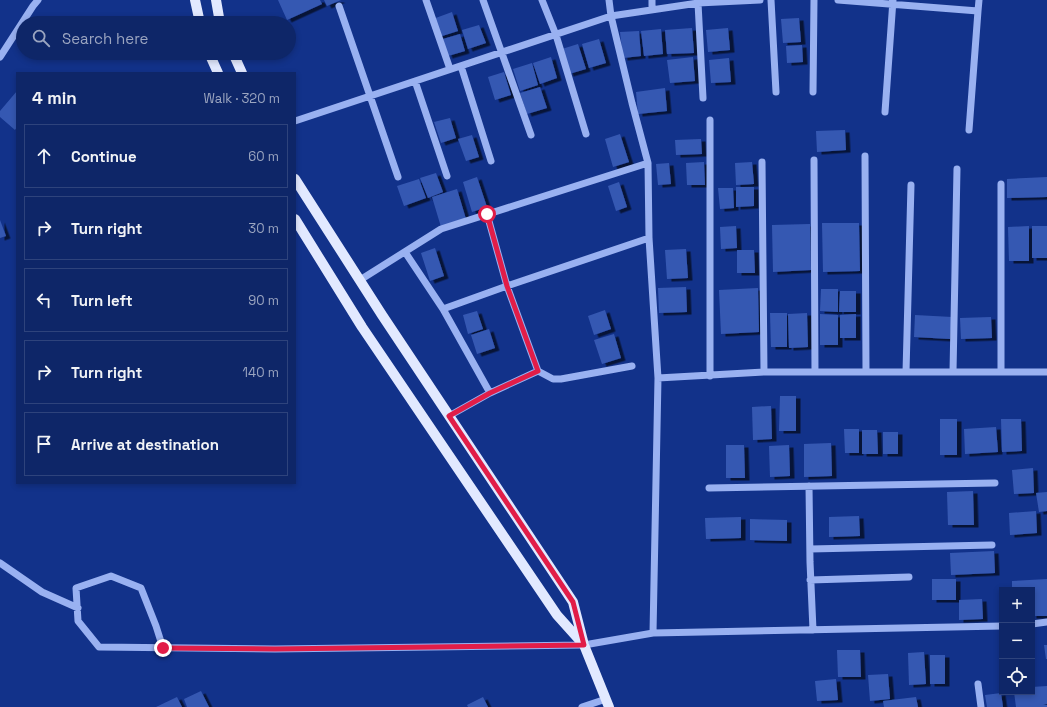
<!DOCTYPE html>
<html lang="en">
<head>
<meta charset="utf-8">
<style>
  :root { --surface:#0e2668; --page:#172e6e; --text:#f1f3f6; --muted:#9ba5c0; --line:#2e437c }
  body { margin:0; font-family:"Space Grotesk",sans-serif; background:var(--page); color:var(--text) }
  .controls { position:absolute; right:12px; bottom:12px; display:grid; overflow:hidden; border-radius:0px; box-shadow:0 2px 6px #0003 }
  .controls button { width:36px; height:36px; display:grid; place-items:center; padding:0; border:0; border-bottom:1px solid var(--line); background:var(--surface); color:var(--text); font:20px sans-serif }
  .stop { position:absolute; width:12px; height:12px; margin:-9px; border:3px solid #e11d48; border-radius:50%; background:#fff }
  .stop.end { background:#e11d48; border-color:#fff; box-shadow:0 1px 4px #0008 }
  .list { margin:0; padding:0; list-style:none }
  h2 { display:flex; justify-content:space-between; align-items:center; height:52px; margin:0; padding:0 16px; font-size:17px }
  h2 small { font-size:13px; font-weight:400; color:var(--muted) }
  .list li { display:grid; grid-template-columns:26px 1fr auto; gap:12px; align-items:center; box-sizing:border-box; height:64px; margin:0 8px 8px; padding:0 8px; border:1px solid var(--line); border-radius:0px }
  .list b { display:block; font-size:15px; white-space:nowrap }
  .list em { font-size:13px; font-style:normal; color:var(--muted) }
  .icon { flex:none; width:22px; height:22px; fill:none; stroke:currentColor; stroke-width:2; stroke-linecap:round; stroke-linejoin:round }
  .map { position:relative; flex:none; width:1047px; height:707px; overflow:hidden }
  .search { position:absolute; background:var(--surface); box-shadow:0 2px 6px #0003; left:16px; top:16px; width:280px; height:44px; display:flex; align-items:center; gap:10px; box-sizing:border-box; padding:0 14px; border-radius:22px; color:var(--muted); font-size:15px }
  .panel { position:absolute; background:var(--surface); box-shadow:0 2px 6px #0003; left:16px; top:72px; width:280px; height:412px; border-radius:0px }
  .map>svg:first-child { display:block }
</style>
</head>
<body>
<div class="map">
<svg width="1047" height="707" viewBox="0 0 1047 707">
  <defs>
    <filter id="shadow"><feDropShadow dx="4.5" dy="2.5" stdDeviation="0" flood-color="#0009"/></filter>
  </defs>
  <rect width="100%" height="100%" fill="#12328a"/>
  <path fill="#3658b2" filter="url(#shadow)" d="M278,0H320L322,4L287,20Z
    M324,0H341L327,6Z
    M452,12L458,31L439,37L433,19Z
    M799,18L801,42L783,43L781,19Z
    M479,25L486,43L468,49L462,30Z
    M692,28L694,53L667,54L665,30Z
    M728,28L730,50L708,52L706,30Z
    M661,29L663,54L644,56L641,31Z
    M639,31L641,56L623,58L620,32Z
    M460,34L465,51L448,56L443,39Z
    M599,39L606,63L589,68L582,44Z
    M578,44L586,69L569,74L562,49Z
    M802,45L803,62L787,63L786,46Z
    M551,57L557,78L540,84L533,63Z
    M693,57L695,81L670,83L667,60Z
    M729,58L731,82L711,83L709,60Z
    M532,63L538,85L520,91L513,69Z
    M504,72L511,95L495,100L488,77Z
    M540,87L547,108L527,114L520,93Z
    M665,88L667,111L638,114L636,92Z
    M17,91V127L15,130L0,117V111Z
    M450,118L456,138L441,143L434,122Z
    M845,130L846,150L817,152L816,131Z
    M620,134L629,162L613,167L605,139Z
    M472,135L479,157L466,161L458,139Z
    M701,139L702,154L676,155L675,140Z
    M704,162L705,185H687L686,163Z
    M752,162L754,184L736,185L735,163Z
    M669,163L671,184L658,185L656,164Z
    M436,173L443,192L428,198L420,178Z
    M477,177L487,207L472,212L463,182Z
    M1047,177V197L1007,198V179Z
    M419,179L426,198L404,206L397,186Z
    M619,182L627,207L616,211L608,186Z
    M736,187H754V206L736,207Z
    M718,188H733L734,208L720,209Z
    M457,189L466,219L441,227L432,197Z
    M0,220L6,236L0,238Z
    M822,223H859L860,271L823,272Z
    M810,224L811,270L773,272L772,225Z
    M736,226L737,248L721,249L720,227Z
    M1029,226V261H1009L1008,227Z
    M1032,226H1047V258H1032Z
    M435,248L444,276L430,281L421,253Z
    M686,249L688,278L667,279L665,250Z
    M737,250H754L755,273H737Z
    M686,287L687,312L659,313L658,288Z
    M758,288L759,332L721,334L719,290Z
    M821,289H838V312L820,311Z
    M840,291H856V312H839Z
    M605,310L611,329L594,335L588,316Z
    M477,311L483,329L468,334L463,315Z
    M770,313H787V347H771Z
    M807,313L808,347L789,348L788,314Z
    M820,314L838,315V345H820Z
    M856,314V338H840V315Z
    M915,315L952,317L950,339L914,337Z
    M991,317L992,338L961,339L960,318Z
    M489,329L495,348L477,354L471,335Z
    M614,334L621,358L602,364L594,340Z
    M780,396H796V431H779Z
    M771,406L772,439L753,440L752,407Z
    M940,419H957V455H940Z
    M1001,419H1021L1022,451L1002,452Z
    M996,427L998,452L965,454L964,429Z
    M844,429H859V453H845Z
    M862,430H877L878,454H862Z
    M883,432H898V454H883Z
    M831,443L832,476L804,477V444Z
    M726,445H744L745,478H726Z
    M789,445L790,476L770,477L769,446Z
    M1033,468L1034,493L1014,494L1012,470Z
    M973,491L974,525H948L947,492Z
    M1047,492V511L1039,512L1036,493Z
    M1036,511L1037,533L1010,535L1009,513Z
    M859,516L860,536L829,537V517Z
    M741,517V538L706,539L705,518Z
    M750,519L787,520V541L750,540Z
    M994,551L995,573L951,575L950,553Z
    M932,579H956V600H932Z
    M1047,579V616H1032V590H1012V581Z
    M982,599L983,619L959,620V600Z
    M1044,645H1047V659H1046Z
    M837,650H860L861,677H838Z
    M924,652L926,684L909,685L908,653Z
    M930,655H945V684H930Z
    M888,674L890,699L870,701L868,675Z
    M836,679L838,700L817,701L815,681Z
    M1047,686V704L1043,705H1047V707H1016L1014,692H1032V687Z
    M201,691L209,707H187L184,699Z
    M1001,693L1003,707H987L985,695Z
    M177,697L182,707H156Z
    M483,697L488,707H468L467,705Z
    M916,697L918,707H884L883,701Z"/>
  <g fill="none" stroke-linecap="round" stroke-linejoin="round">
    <path stroke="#99b1f1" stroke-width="7" d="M426,0L450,69
      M483,0L531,135
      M542,0L556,35L586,134
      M609,0L611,16L632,103L648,163L649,238L658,378
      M652,0V9
      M771,0L776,92
      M838,0L978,11L979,0
      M698,3L703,98
      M339,6L398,177
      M0,57L33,6L38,0
      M461,66L491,161
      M415,81L447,176
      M813,92L814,0
      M885,112L893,0
      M295,121L611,16L698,3L760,0
      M969,130L978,11
      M865,156L866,372
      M814,160L815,372
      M762,162L764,372
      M1001,184V372
      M487,214L507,286L538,371
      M405,252L443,309L490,393
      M360,280L441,229L648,163
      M443,309L507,286L649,238
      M906,372L911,185
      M953,372L957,169
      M710,376V120
      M449,416L490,393L538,371L553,379H561L632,366
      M809,486L810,562L813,630
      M709,488L995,483
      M810,549L992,545
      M0,563L42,592L78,608
      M810,580L909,577
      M1032,624L1047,622
      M653,633L658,378L764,372H1047
      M163,648L156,626L141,588L111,576L76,588L78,621L99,647L275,649L584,645L653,633L1002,626
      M978,684L981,707
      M582,707L606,699"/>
    <path stroke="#e2e9ff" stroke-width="10" d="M195,0L200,23
      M216,0L220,23
      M209,53L218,73
      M233,53L242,73
      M295,179L382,315L573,602L584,645L609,707
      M295,219L362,327L557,615L583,644"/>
  </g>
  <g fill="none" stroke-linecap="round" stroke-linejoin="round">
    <path stroke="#e11d48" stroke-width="5" d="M163,648L275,649L584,645L573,602L449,416L490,393L538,371L507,286L487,214"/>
  </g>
</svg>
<div class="controls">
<button>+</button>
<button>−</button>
<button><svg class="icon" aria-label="locate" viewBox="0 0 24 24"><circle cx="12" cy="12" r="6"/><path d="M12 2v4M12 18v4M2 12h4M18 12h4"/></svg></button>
</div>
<div class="stop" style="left:487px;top:214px"></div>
<div class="stop end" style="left:163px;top:648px"></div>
<div class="search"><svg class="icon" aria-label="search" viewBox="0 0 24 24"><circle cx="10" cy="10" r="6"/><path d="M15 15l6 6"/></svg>Search here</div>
<section class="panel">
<h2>4 min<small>Walk · 320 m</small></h2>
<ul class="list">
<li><svg class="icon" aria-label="ahead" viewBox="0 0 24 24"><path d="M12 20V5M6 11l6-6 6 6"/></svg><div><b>Continue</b></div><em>60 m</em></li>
<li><svg class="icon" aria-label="right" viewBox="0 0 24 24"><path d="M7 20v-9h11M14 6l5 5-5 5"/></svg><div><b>Turn right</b></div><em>30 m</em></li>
<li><svg class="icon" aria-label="left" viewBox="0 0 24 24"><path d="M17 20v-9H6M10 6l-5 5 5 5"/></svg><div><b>Turn left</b></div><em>90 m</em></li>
<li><svg class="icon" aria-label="right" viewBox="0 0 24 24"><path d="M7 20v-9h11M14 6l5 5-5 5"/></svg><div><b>Turn right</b></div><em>140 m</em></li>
<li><svg class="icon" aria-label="arrive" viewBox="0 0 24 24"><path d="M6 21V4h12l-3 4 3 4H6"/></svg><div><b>Arrive at destination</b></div></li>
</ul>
</section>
</div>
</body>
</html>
